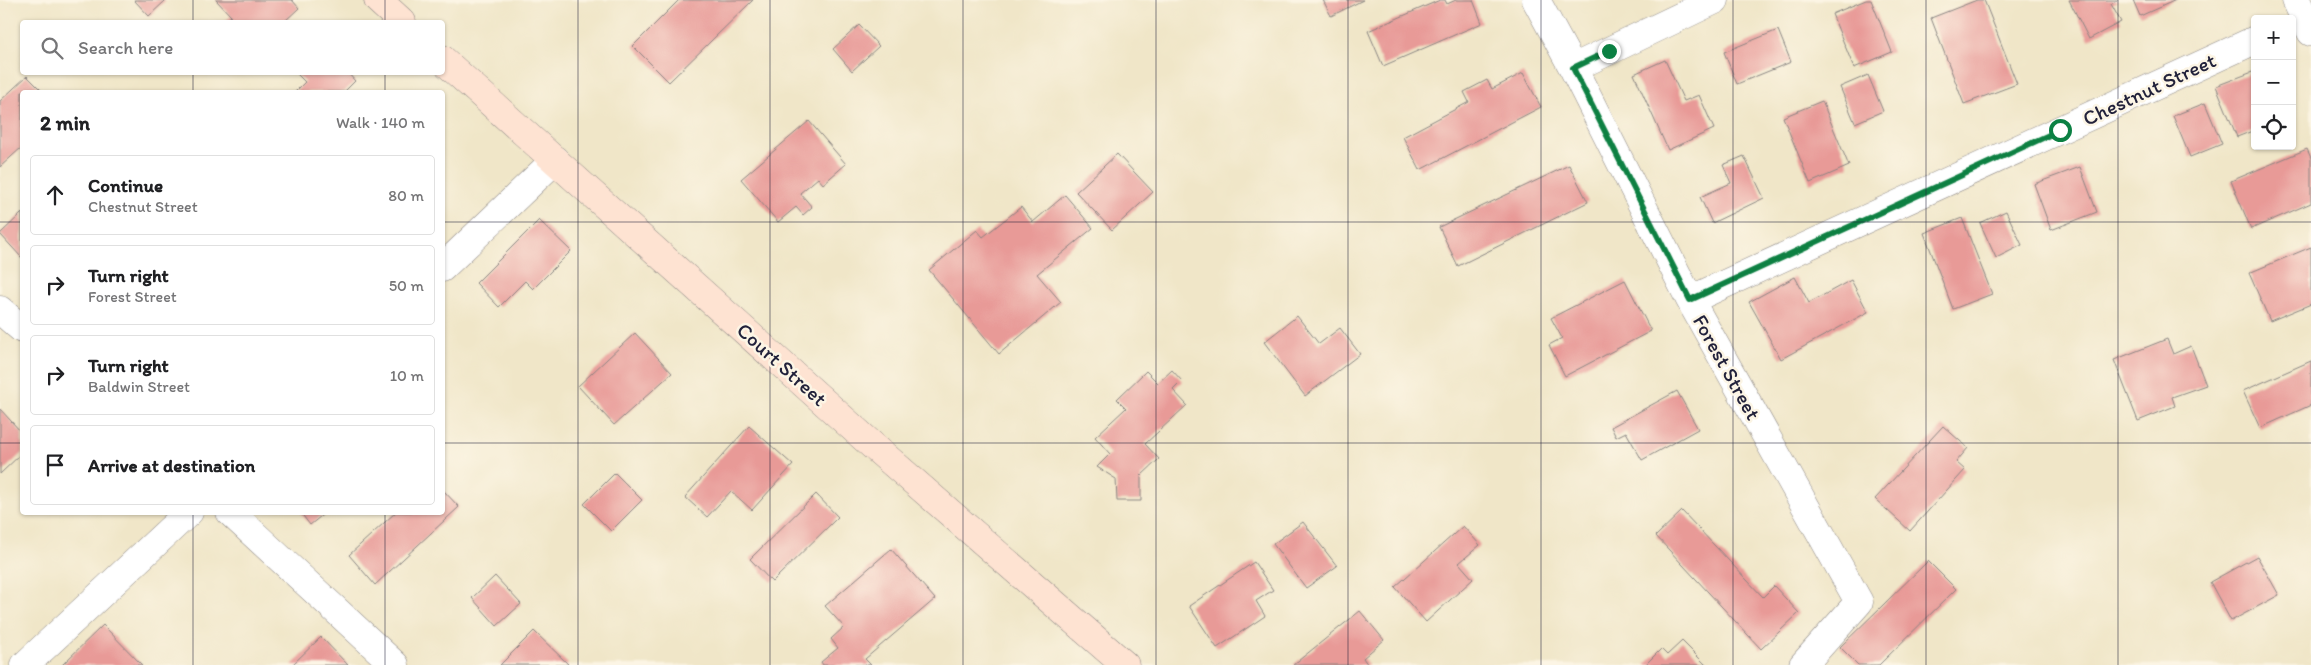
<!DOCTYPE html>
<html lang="en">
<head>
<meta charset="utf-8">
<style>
  :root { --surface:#fff; --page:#f6f6f6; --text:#202124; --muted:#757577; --line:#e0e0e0 }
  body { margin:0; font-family:Itim,sans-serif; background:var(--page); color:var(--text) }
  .controls { position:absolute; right:15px; top:15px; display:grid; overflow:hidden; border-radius:5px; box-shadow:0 1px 4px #0004 }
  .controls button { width:45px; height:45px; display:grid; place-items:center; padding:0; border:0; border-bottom:1px solid var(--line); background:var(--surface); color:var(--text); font:25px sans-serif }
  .stop { position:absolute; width:15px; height:15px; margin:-11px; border:4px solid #0b8043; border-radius:50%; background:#fff }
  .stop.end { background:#0b8043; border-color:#fff; box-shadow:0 1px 5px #0008 }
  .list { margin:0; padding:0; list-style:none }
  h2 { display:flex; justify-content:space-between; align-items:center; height:65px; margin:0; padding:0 20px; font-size:21px }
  h2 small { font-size:16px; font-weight:400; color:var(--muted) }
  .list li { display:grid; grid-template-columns:32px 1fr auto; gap:15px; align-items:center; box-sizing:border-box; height:80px; margin:0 10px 10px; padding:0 10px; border:1px solid var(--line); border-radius:5px }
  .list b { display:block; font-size:19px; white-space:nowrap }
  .list p { margin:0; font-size:16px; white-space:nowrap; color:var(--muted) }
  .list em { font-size:16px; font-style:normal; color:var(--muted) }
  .icon { flex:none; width:28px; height:28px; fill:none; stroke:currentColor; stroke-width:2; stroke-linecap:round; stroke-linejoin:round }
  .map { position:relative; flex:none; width:2311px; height:665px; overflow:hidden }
  .search { position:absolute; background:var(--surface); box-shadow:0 1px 4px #0004; left:20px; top:20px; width:425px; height:55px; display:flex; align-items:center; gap:12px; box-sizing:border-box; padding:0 18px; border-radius:5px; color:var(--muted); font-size:19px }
  .panel { position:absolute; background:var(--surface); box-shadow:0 1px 4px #0004; left:20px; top:90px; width:425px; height:425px; border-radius:5px }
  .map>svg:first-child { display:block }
</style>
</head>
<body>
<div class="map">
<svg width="2311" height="665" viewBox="0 0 2311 665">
  <rect width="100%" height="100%" fill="#fcf5e5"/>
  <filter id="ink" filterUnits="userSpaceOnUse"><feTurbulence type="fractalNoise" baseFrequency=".02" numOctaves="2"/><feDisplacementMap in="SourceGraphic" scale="10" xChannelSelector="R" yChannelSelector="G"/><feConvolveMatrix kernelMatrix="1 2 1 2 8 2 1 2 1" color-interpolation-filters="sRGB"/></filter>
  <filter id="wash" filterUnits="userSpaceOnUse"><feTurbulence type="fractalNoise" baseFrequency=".0096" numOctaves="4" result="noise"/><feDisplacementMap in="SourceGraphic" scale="20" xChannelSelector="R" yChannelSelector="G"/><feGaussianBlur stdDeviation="1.12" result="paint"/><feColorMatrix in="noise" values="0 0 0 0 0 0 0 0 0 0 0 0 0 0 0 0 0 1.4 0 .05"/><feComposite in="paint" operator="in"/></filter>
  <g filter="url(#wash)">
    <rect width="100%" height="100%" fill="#f0e6c8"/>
    <g id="blocks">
      <path fill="#e89a97" d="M134,0H166L149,16Z
        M216,0H292L299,8L284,22H224L231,16Z
        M679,0H753L669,82L633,46Z
        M1323,0H1363L1331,16Z
        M1440,0H1445L1447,4L1456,0H1473L1482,23L1383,66L1368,31Z
        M1866,0H1871L1892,52L1854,68L1832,14Z
        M1977,0H1984L2017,84L1964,104L1931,18Z
        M2069,0H2118L2111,4L2121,22L2089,39Z
        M2133,0H2176L2140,16Z
        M859,25L879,46L852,71L833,49Z
        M1778,30L1791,62L1737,84L1724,52Z
        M1665,60L1684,101L1699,95L1714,129L1668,150L1634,74Z
        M2255,71V130L2237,137L2216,86Z
        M295,72H347L355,81L344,92H295L305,82Z
        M1523,73L1541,107L1420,170L1403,137L1469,102L1464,92L1487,80L1492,89Z
        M1868,75L1883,111L1855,123L1840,87Z
        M27,76L43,92H22V147L0,167V101Z
        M1822,101L1849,166L1810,183L1783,117Z
        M2205,103L2222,144L2190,157L2173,116Z
        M809,121L846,164L823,184L818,178L800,193L812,207L803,215L796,207L778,222L741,179Z
        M2307,149L2311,158V203L2251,229L2231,181Z
        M1117,154L1153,192L1112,230L1076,192Z
        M1744,156L1764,198L1712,223L1700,197L1731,183L1723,165Z
        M1569,165L1588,202L1458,266L1439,227Z
        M2080,167L2097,212L2051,230L2034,184Z
        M1065,195L1093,228L1037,274L1061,302L999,354L929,270L977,230L983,237L1021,207L1033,222Z
        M2006,211L2022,245L1996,258L1980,223Z
        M22,213V258L0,234Z
        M1962,218L1992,294L1953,309L1924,233Z
        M539,220L571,251L533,289L525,281L499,307L476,283Z
        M2311,247V304L2270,321L2249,273Z
        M1795,277L1809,303L1851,280L1868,312L1781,359L1749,302Z
        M1625,280L1651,331L1565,376L1549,345L1562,338L1551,318Z
        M1297,316L1319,344L1340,328L1360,354L1305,396L1264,342Z
        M635,333L672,373L614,425L578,386Z
        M2167,339L2173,354L2191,346L2206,385L2172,397L2175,406L2138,421L2114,360Z
        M2311,361V405L2260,428L2243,391Z
        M1172,370L1182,381L1173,390L1187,405L1145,444L1159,459L1141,476V501H1117L1116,479L1097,467L1110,454L1095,437L1126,408L1117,399L1146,371L1158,383Z
        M1677,391L1698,429L1642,460L1626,432L1616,437L1611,427Z
        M0,409L22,433V453L0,474Z
        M749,426L793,465L752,510L731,491L707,517L685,497Z
        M1943,426L1968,448L1956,462L1965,470L1910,531L1875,499Z
        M615,473L642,500L611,531L584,504Z
        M442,489L459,507L375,585L349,555L396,512H442Z
        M816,494L838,517L772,582L750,559Z
        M1682,511L1763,597L1774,586L1799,613L1761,649L1656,536Z
        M300,512H326L310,525Z
        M1303,522L1337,566L1306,588L1273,544Z
        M1463,526L1480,545L1459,563L1473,579L1426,622L1395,587Z
        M891,549L935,599L865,659L871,665H823L821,662L838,648L831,639L844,627L825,606Z
        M2257,556L2279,595L2231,621L2210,582Z
        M1928,561L1956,589L1879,665H1858L1840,647Z
        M1254,562L1273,590L1256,601L1265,616L1217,648L1189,606Z
        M495,576L521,604L497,626L472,598Z
        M1360,611L1384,640L1363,658L1368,665H1293Z
        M103,625L142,665H62Z
        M534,631L568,664L566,665H500Z
        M321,637L348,665H292Z
        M1682,641L1706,665H1645L1661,649L1667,655Z"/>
    </g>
  </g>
  <g filter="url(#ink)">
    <use href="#blocks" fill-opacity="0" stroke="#898482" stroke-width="1"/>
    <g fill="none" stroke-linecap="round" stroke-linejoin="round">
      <defs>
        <path id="minor" d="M1536,0L1573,68L1690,300L1859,602L1803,665
          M2296,0L2311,32
          M1573,68L1715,0
          M442,268L555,160
          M1690,300L2255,40
          M0,310L22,329
          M230,512L395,665
          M25,665L189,512"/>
        <path id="secondary" d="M378,0L402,22
          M442,59L872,445L1125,665"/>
      </defs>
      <use href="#minor" stroke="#898482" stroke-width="29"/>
      <use href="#secondary" stroke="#898482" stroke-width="29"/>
      <use href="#minor" stroke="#fff" stroke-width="28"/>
      <use href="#secondary" stroke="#fee3d2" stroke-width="28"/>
    </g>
  </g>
  <g fill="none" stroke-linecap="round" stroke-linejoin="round" filter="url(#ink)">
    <path stroke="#0b8043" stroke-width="6" d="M1609,51L1573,68L1690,300L2060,130"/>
  </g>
  <path fill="none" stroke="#22223b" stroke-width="1" stroke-opacity="0.55" d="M193,0V22M385,0V22M578,0V665M770,0V665M963,0V665M1156,0V665M1348,0V665M1541,0V665M1733,0V665M1926,0V665M2118,0V665M193,72V92M385,72V92M0,222H22M442,222H2311M0,443H22M442,443H2311M193,512V665M385,512V665"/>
  <g text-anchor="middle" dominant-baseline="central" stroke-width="5" stroke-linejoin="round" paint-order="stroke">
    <g font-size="21" fill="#22223b" stroke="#fcf5e5">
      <text transform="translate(2149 89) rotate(-25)">Chestnut Street</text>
      <text transform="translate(782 364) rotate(42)">Court Street</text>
      <text transform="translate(1727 367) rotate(61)">Forest Street</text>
    </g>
  </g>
</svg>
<div class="controls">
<button>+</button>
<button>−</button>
<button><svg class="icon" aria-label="locate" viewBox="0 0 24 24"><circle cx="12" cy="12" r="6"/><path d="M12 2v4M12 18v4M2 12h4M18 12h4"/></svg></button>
</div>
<div class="stop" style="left:2060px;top:130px"></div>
<div class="stop end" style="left:1609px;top:51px"></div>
<div class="search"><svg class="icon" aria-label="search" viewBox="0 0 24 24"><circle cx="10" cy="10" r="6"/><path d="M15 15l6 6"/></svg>Search here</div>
<section class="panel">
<h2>2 min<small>Walk · 140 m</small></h2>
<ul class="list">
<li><svg class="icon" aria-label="ahead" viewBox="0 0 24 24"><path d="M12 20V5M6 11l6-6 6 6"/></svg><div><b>Continue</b><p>Chestnut Street</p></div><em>80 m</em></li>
<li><svg class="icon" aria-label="right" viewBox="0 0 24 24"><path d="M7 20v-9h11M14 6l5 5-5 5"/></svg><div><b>Turn right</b><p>Forest Street</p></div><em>50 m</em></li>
<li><svg class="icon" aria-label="right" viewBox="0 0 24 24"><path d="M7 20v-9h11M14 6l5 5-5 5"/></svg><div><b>Turn right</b><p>Baldwin Street</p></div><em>10 m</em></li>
<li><svg class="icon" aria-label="arrive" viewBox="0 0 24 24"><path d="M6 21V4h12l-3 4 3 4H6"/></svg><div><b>Arrive at destination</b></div></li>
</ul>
</section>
</div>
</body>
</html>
